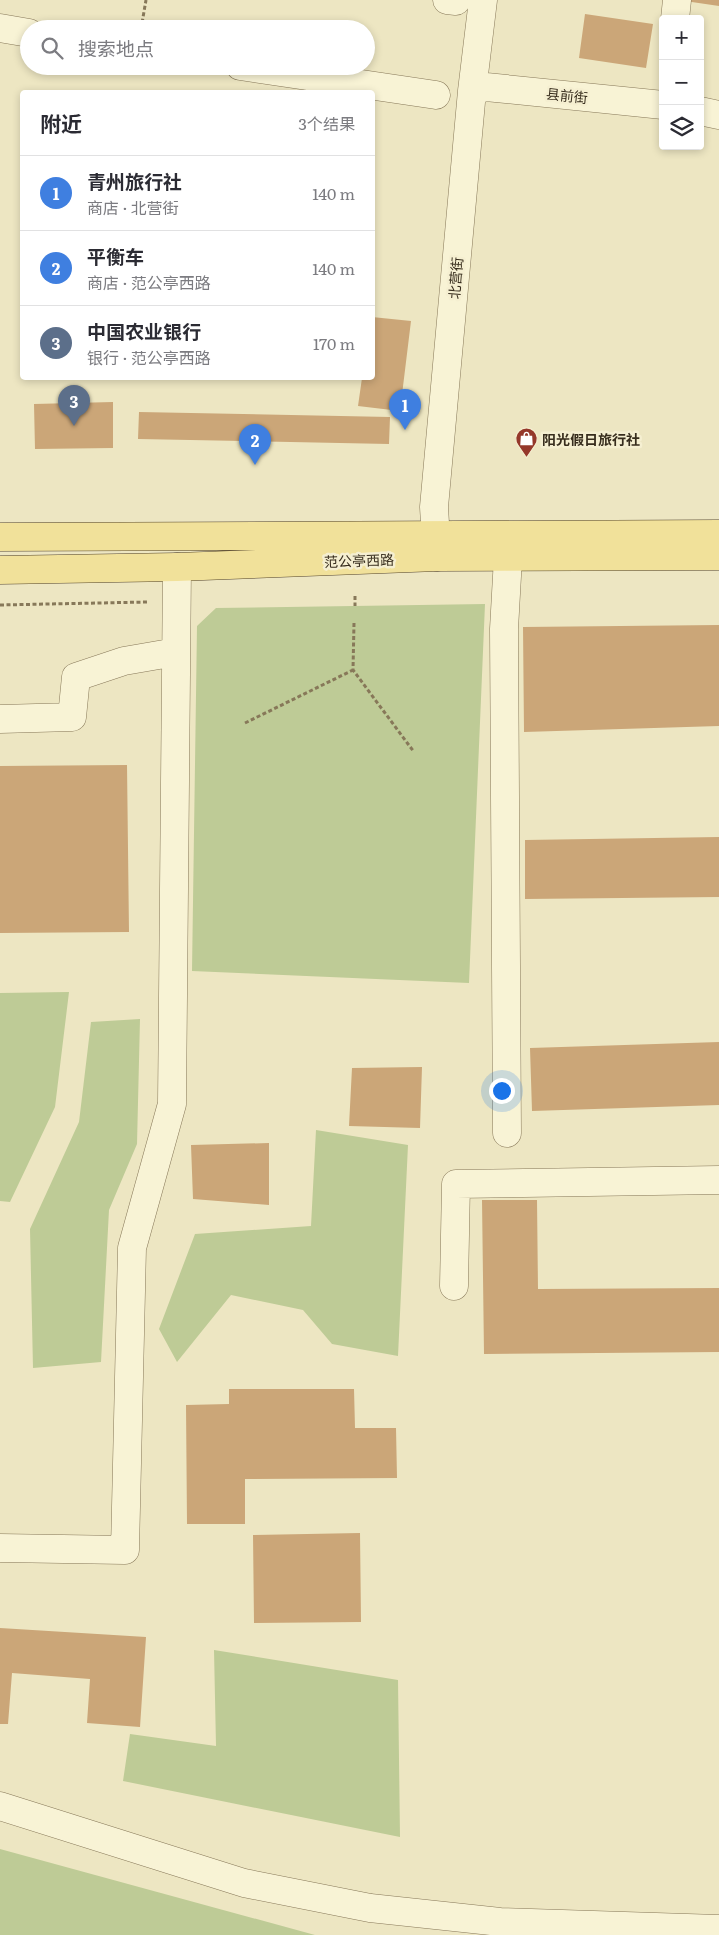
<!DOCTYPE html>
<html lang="zh">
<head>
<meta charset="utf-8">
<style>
  :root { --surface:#fff; --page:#f7f7f7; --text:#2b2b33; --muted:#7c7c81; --line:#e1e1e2; --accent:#db2777 }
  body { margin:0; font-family:Literata,"Noto Sans SC",serif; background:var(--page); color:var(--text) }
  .controls { position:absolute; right:15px; top:15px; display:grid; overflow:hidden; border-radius:5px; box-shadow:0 2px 8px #0003 }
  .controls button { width:45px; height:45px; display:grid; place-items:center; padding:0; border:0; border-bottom:1px solid var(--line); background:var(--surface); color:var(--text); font:25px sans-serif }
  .you { position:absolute; left:501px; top:1090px; width:18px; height:18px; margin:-12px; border:4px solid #fff; border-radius:50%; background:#1a73e8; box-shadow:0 0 0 8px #1a73e833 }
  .badge { display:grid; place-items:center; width:32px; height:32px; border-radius:50%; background:var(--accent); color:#fff; font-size:16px; font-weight:700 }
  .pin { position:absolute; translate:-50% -41px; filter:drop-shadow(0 1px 2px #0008) }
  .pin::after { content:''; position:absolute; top:26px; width:18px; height:15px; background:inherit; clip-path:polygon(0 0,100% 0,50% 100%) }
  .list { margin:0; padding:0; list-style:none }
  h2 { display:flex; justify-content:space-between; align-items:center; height:65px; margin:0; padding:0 20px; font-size:21px }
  h2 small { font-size:16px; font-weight:400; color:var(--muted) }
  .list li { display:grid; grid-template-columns:32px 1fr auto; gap:15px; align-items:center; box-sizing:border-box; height:75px; padding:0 20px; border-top:1px solid var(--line) }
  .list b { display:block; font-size:19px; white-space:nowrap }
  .list p { margin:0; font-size:16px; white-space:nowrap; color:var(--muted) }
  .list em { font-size:16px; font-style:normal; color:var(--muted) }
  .icon { flex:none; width:28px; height:28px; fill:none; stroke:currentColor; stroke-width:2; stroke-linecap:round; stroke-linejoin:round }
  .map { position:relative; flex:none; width:719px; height:1935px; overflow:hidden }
  .search { position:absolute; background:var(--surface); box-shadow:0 2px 8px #0003; left:20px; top:20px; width:355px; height:55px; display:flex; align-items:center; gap:12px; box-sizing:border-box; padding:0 18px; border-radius:28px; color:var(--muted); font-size:19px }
  .panel { position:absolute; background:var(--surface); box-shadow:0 2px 8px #0003; left:20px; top:90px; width:355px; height:290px; border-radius:5px }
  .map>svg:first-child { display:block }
</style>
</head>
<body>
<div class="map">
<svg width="719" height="1935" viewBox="0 0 719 1935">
  <rect width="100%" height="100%" fill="#ede6c2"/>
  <path fill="#becb96" d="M485,604L469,983L192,971L197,626L216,608Z
    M69,992L55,1107L10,1202L0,1201V993Z
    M140,1019L137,1144L109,1210L101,1362L33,1368L30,1229L79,1122L91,1022Z
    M316,1130L408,1145L398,1356L332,1344L303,1310L231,1295L177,1362L159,1329L195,1234L311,1226Z
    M214,1650L398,1680L400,1837L123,1781L130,1734L216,1746Z
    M0,1849L315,1935H0Z"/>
  <path fill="#cba678" d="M686,0H719V6L685,1Z
    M585,14L653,24L646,68L579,58Z
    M372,317L411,321L400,411L358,406L362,378H372Z
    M113,402V448L35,449L34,404Z
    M139,412L390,417L389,444L138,439Z
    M719,625V726L524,732L523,627Z
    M127,765L129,932L0,933V766Z
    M719,837V897L525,899V840Z
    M719,1042V1105L532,1111L530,1048Z
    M422,1067L420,1128L349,1126L352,1068Z
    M269,1143V1205L193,1199L191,1145Z
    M482,1200H537L538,1289L719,1288V1352L484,1354Z
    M229,1389H354L355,1428H396L397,1478L245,1479V1524H187L186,1405L229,1404Z
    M360,1533L361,1622L254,1623L253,1535Z
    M0,1628L146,1637L140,1727L87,1723L90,1679L12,1673L8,1724H0Z"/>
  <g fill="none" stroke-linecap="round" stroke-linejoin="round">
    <defs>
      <path id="minor" d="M447,0L456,1
        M675,19L677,0
        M0,28L29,33
        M240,66L436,95
        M472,91L486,87L663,105
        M700,111L719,115
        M437,557L434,507L472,91L483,0
        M0,719L72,717L76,677L124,661L176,652
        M507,1133L504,629L508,558
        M454,1286L456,1184L719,1180
        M0,1548L125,1550L132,1248L172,1104L177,567
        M0,1806L244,1883L370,1908L500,1922L719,1929"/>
      <path id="major" d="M0,537L719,534
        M0,570L177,567L437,557L719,556"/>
    </defs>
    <use href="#minor" stroke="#877859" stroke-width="29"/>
    <use href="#major" stroke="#54452e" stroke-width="29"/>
    <path stroke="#877859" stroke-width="3" stroke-dasharray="4 2.5" stroke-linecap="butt" d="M141,29L146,0
      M355,596V606
      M0,605L147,602
      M354,623L353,670L414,752
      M245,723L353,670"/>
    <use href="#minor" stroke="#f8f3d5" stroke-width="28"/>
    <use href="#major" stroke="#f1e19a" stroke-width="28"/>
  </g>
  <defs>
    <symbol id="shop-pin" viewBox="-11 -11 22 30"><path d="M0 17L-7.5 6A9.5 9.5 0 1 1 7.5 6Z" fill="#95382a" stroke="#f5efd1"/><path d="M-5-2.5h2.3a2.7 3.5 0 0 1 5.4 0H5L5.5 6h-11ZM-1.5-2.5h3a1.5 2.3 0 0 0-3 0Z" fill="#fff"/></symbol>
  </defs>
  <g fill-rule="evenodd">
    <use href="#shop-pin" x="514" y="426" width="25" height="34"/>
  </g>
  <g text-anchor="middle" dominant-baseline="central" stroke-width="5" stroke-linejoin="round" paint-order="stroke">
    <g font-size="14" fill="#372d1d" stroke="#f5efd1">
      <text transform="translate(567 95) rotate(6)">县前街</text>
      <text transform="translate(455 278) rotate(-85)">北营街</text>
      <text transform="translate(359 560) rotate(-2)">范公亭西路</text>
    </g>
    <g font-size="14" font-weight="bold" fill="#372d1d" stroke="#f5efd1" text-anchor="start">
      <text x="542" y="439">阳光假日旅行社</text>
    </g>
  </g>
</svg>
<div class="controls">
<button>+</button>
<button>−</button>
<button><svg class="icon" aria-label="layers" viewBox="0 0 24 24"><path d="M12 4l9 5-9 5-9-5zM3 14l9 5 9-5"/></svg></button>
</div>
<div class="you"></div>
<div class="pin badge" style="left:405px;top:430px;background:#3f7fe0">1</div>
<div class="pin badge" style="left:255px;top:465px;background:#3f7fe0">2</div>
<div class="pin badge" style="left:74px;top:426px;background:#5c6f8a">3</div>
<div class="search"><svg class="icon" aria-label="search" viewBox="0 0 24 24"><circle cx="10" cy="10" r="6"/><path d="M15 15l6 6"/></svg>搜索地点</div>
<section class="panel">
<h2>附近<small>3个结果</small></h2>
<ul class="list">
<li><span class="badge" style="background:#3f7fe0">1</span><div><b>青州旅行社</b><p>商店 · 北营街</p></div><em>140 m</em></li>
<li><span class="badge" style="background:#3f7fe0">2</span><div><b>平衡车</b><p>商店 · 范公亭西路</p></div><em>140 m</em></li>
<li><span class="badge" style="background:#5c6f8a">3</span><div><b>中国农业银行</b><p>银行 · 范公亭西路</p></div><em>170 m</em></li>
</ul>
</section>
</div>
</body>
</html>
